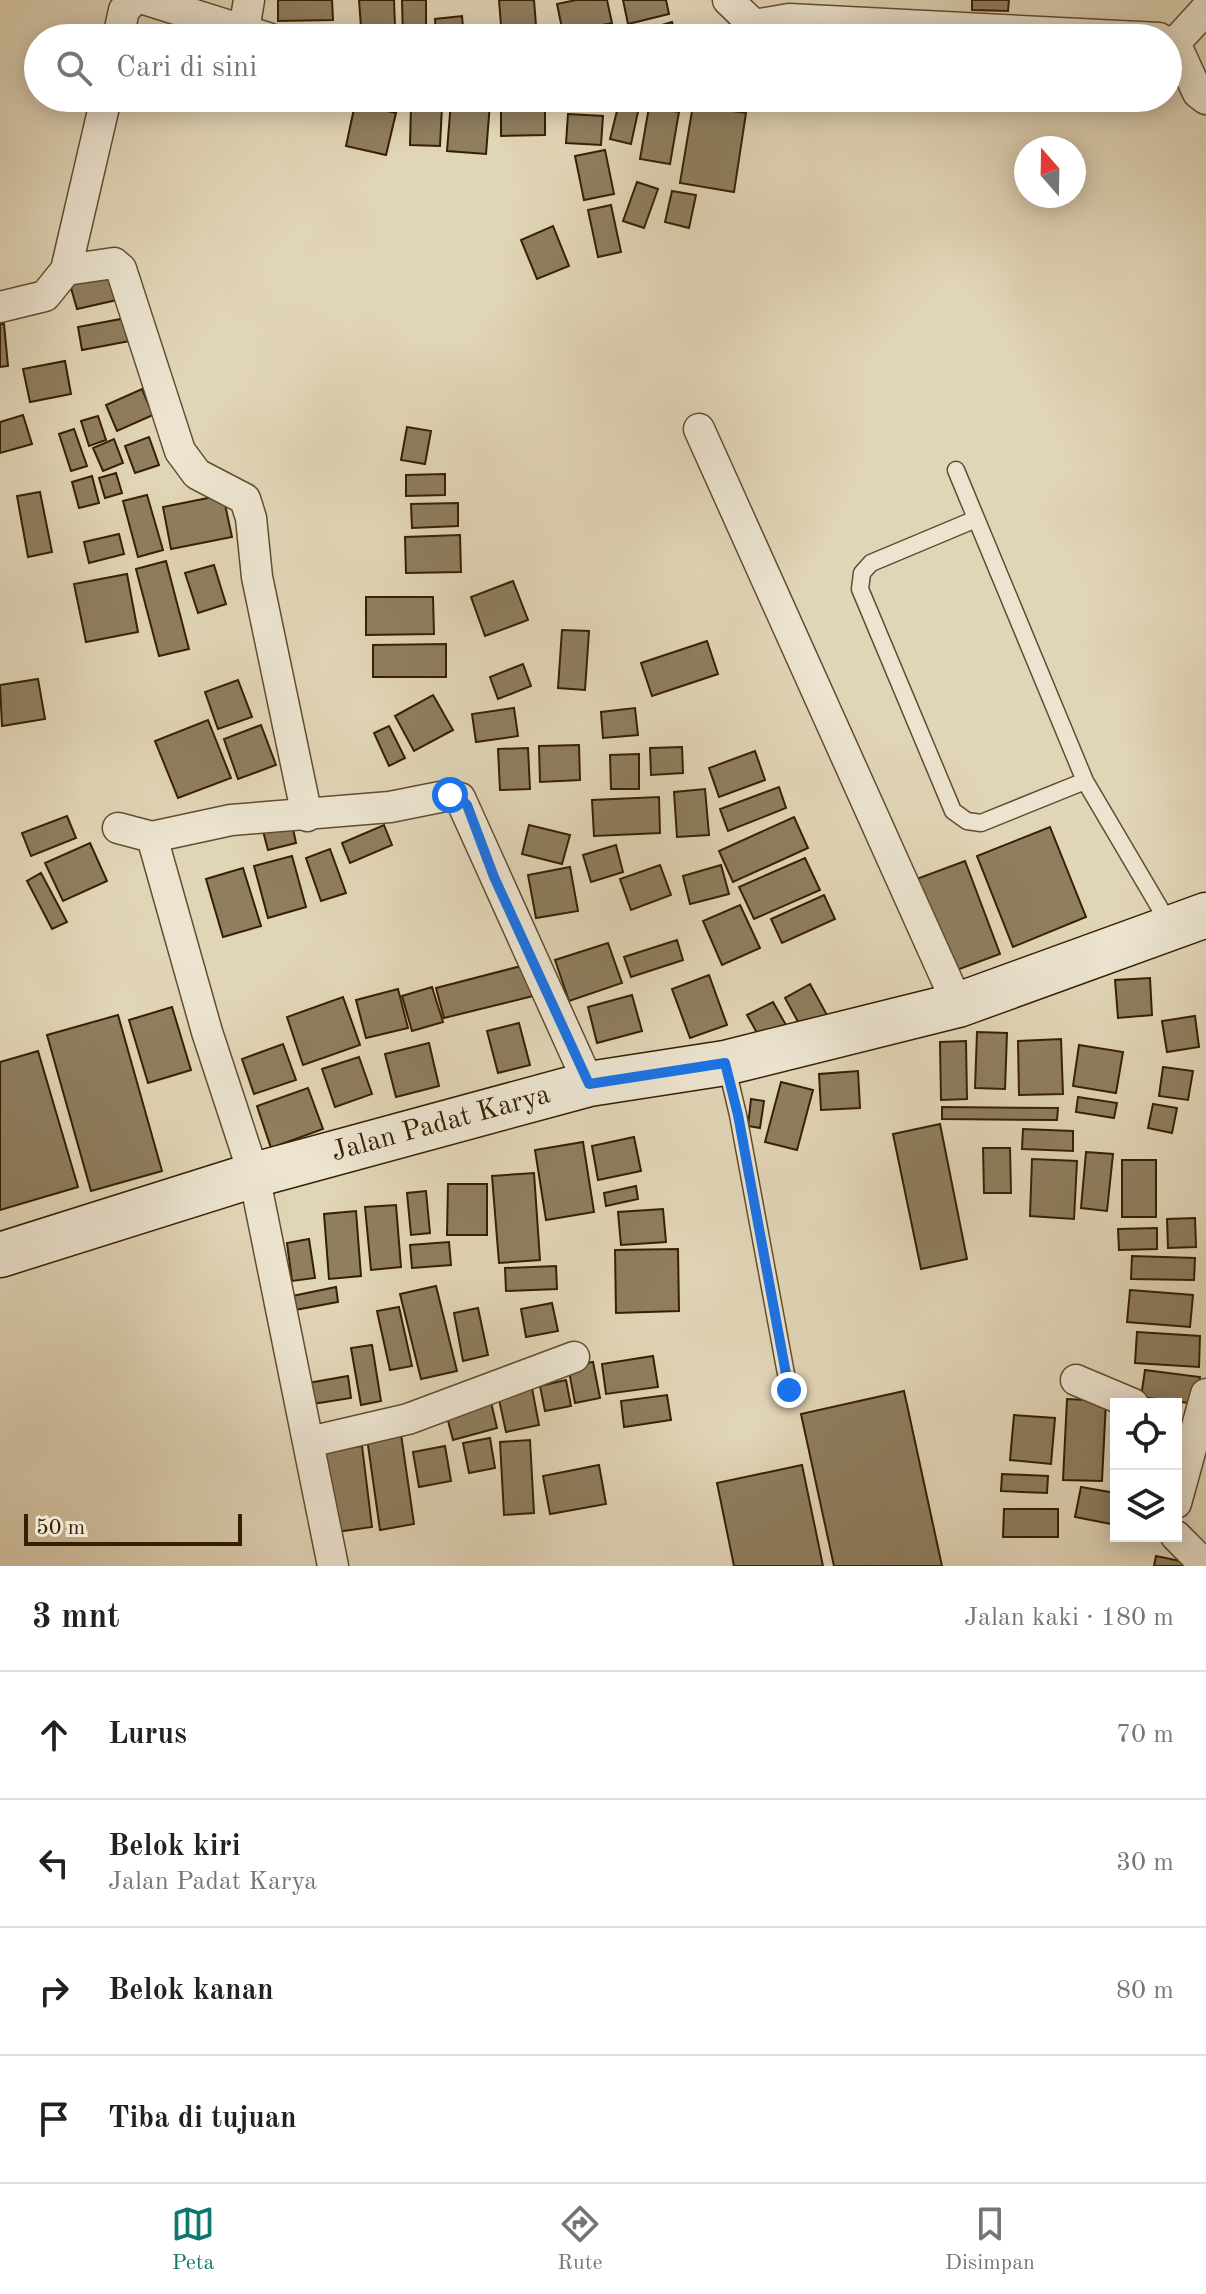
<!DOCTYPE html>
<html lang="id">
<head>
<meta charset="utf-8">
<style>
  :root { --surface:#fff; --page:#f6f6f6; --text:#202124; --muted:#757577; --line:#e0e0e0; --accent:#0f766e }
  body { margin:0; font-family:"Old Standard TT",serif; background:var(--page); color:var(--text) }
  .controls { position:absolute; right:24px; bottom:24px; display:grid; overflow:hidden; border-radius:0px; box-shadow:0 4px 20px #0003 }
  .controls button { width:72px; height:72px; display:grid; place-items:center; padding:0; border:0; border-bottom:2px solid var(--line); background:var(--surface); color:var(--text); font:40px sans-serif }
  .compass { position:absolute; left:1014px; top:136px; width:72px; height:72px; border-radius:50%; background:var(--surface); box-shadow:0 4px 20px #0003; rotate:340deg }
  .scale { position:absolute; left:24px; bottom:20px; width:218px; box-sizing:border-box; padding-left:8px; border:4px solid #372000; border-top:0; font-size:22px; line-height:28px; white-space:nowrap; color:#372000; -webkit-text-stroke:6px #ece4d0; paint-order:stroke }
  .stop { position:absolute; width:24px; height:24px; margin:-18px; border:6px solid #1a73e8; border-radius:50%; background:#fff }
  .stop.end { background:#1a73e8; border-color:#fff; box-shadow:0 2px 8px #0008 }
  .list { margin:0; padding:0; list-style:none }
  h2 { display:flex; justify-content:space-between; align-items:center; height:104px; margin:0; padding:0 32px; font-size:34px }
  h2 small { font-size:26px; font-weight:400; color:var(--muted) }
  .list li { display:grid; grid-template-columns:52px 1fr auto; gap:24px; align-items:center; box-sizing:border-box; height:128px; padding:0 32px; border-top:2px solid var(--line) }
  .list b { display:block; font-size:30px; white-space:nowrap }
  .list p { margin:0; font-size:26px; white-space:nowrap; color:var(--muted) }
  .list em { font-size:26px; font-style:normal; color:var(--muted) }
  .icon { flex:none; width:44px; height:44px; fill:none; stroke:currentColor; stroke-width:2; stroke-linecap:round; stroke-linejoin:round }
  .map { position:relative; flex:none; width:1206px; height:1566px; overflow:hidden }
  .search { position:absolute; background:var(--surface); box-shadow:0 4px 20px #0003; left:24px; right:24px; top:24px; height:88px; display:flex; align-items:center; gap:20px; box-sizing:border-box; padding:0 28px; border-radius:44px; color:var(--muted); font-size:30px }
  .sheet { height:616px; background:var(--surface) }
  nav { display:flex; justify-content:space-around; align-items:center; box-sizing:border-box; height:112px; border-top:2px solid var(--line); background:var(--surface); font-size:22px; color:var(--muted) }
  nav a { display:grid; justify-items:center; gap:4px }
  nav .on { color:var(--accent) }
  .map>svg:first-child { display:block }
</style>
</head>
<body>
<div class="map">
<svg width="1206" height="1566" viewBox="0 0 1206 1566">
  <rect width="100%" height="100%" fill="#e1d5b7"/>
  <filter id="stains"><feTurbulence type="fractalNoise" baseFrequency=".0025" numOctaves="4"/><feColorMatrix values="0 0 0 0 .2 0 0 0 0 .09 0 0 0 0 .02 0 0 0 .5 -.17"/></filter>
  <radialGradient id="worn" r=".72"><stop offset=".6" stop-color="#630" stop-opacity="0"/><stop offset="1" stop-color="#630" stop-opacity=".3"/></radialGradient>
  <path fill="#8f7e5f" stroke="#372000" stroke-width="2" d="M278,0H332L333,20L278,21Z
    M359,0H394L395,26L361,27Z
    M402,0H426V38H403Z
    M499,0H534L537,38H502Z
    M576,0H607L612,23L563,33L557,4Z
    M623,0H666L669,14L628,24Z
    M972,0H1009L1008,11L972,10Z
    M462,16L464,38H436L435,19Z
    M672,22L677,38H639L638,32Z
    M451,101L490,103L486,154L447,151Z
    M619,103L639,107L631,144L610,139Z
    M355,104L396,113L386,155L346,146Z
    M411,105L442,106L440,146L410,145Z
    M501,105H545V135L501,136Z
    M693,105L746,113L734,192L680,183Z
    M649,107L679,112L670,164L640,159Z
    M568,114L603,116L601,145L566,143Z
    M605,150L614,194L584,200L575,156Z
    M637,182L658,189L644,228L623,221Z
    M672,191L696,195L689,228L665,222Z
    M611,205L621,252L598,257L588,210Z
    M553,226L569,266L537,279L521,240Z
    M109,271L117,300L77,309L69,281Z
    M126,318L130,341L82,350L78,327Z
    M0,324H4L8,366L0,367Z
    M65,361L71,394L30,402L23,369Z
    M142,389L153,415L117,431L106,405Z
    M23,415L32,444L0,453V422Z
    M98,416L106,440L89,446L81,421Z
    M407,427L431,431L425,464L401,460Z
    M74,429L87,466L71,471L59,434Z
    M149,437L159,465L135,473L125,446Z
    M114,439L123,463L103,471L93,448Z
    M116,473L122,493L105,498L99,478Z
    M445,474V495L406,496V475Z
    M92,476L99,503L79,508L72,482Z
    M40,492L52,552L28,557L17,496Z
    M147,495L163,550L138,557L123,501Z
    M223,495L232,537L171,549L163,507Z
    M458,503V526L412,528L411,504Z
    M119,534L124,554L89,563L84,542Z
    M460,535L461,572L406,573L405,537Z
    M166,561L189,649L159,656L136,569Z
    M214,565L226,604L198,613L185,573Z
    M127,574L138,632L86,642L74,584Z
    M513,581L528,620L485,636L471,597Z
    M366,597H433L434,634L366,635Z
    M562,630L589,631L585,690L558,688Z
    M707,641L718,674L652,696L641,663Z
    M446,644V677H373V645Z
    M523,664L531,686L498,699L490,677Z
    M38,679L45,719L2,726L0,685Z
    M238,680L252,717L218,729L205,692Z
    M433,695L453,730L414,751L395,716Z
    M514,708L518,736L476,742L472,714Z
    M635,708L638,735L603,738L601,712Z
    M208,720L231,778L178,798L155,741Z
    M261,725L276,765L238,779L224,739Z
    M389,726L405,758L389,766L374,733Z
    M579,745L580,780L540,782L539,746Z
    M682,747L683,773L651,775L650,748Z
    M528,748L530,789L500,790L498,749Z
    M755,751L765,780L719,797L709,768Z
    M639,754V789H611L610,755Z
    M779,787L786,808L728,831L720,809Z
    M705,789L709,835L677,837L674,792Z
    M659,797L660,833L594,836L592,800Z
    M67,816L76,838L31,856L22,833Z
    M794,817L808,848L733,882L719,851Z
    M292,824L296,843L268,850L263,831Z
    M384,825L392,845L350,863L342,843Z
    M529,825L570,835L562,864L522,854Z
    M1050,827L1086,917L1013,947L977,856Z
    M90,843L107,881L63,901L45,863Z
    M616,845L623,872L591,882L583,855Z
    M330,849L346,893L321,901L306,858Z
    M292,856L306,907L268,918L254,866Z
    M805,858L820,890L754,919L739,887Z
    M965,861L1000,954L946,974L911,881Z
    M660,865L671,895L631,910L620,879Z
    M721,865L729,894L690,904L683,876Z
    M570,867L578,911L536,918L528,875Z
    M243,868L261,926L223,937L206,879Z
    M41,873L67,922L52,929L27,881Z
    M824,895L835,919L782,943L771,919Z
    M740,905L760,948L722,965L703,921Z
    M677,940L683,960L631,977L624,957Z
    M608,943L622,983L569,1001L555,960Z
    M525,965L533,996L444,1018L436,988Z
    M709,975L727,1025L690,1038L672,989Z
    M1150,978L1152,1015L1118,1018L1115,980Z
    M810,984L827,1015L802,1029L785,998Z
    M432,987L443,1022L412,1031L402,996Z
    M398,989L408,1028L366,1038L356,1000Z
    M632,995L642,1031L597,1043L588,1007Z
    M343,997L360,1045L303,1065L287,1017Z
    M773,1002L791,1034L765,1047L747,1015Z
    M172,1007L191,1070L148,1083L129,1020Z
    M118,1015L162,1171L91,1191L47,1035Z
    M1195,1016L1199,1047L1167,1052L1162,1021Z
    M519,1023L530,1065L498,1073L487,1031Z
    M977,1032L1007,1033L1005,1089L975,1088Z
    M1061,1039L1063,1094L1019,1095L1018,1041Z
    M966,1041L967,1099L941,1100L940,1042Z
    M429,1043L439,1086L396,1097L385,1054Z
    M283,1044L296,1080L254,1094L242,1059Z
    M1079,1045L1123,1052L1116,1093L1073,1086Z
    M38,1051L78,1187L0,1210V1062Z
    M359,1057L372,1094L335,1107L322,1069Z
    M1163,1067L1193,1071L1188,1100L1159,1096Z
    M858,1071L860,1108L821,1110L819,1074Z
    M781,1082L813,1090L797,1150L765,1142Z
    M308,1088L323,1129L271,1148L257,1106Z
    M1078,1097L1117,1103L1114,1118L1076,1112Z
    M751,1099L764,1101L760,1128L748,1126Z
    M1153,1104L1177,1108L1172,1133L1148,1128Z
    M942,1107L1058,1108L1057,1120L942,1119Z
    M940,1124L967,1259L921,1269L893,1134Z
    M1023,1129L1073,1131V1151L1022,1149Z
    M634,1137L641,1171L598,1180L592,1146Z
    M583,1142L594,1212L546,1220L535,1150Z
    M983,1148H1010L1011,1193H984Z
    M1086,1152L1113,1154L1107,1211L1081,1208Z
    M1032,1159L1077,1161L1074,1219L1030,1216Z
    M1122,1160H1156V1217H1122Z
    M534,1173L540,1260L499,1263L492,1176Z
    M448,1184H487V1235H447Z
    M636,1186L638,1199L606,1206L604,1193Z
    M426,1191L430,1233L411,1235L407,1193Z
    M396,1205L401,1267L371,1270L365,1207Z
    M663,1209L666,1242L621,1245L618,1212Z
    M356,1211L361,1276L329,1279L324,1214Z
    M1195,1218L1196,1247L1168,1248L1167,1219Z
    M1157,1228V1249L1119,1250L1118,1229Z
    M309,1239L315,1278L292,1281L287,1243Z
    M449,1242L451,1265L412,1268L410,1245Z
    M678,1249L679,1311L616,1313L615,1250Z
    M1132,1256L1195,1258L1194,1280L1131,1279Z
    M556,1266L557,1289L506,1291L505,1268Z
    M436,1286L457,1371L421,1379L400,1294Z
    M336,1287L338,1302L295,1310L292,1296Z
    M1130,1290L1193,1295L1190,1327L1127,1322Z
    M552,1303L558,1331L526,1337L521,1309Z
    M399,1307L412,1366L390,1370L377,1311Z
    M478,1308L488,1355L463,1361L454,1313Z
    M1137,1332L1200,1336L1199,1367L1135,1363Z
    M372,1345L381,1401L361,1405L351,1348Z
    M653,1356L658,1387L606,1394L602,1364Z
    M593,1362L600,1398L575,1403L568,1366Z
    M1145,1370L1200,1377L1196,1404L1141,1397Z
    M348,1376L351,1398L306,1405L302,1384Z
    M566,1380L571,1406L545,1411L540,1386Z
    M531,1383L539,1425L506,1432L497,1390Z
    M904,1391L942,1566H834L801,1414Z
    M667,1395L671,1420L624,1427L621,1401Z
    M1067,1399L1106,1401L1102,1481L1063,1480Z
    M491,1402L497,1428L453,1440L446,1413Z
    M1014,1415L1055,1418L1051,1464L1010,1460Z
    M401,1434L414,1524L380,1530L367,1438Z
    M490,1438L495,1468L469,1473L463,1443Z
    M530,1440L534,1513L504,1515L500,1442Z
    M362,1446L372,1527L336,1532L325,1451Z
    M445,1446L451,1481L419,1487L413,1452Z
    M599,1465L606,1504L550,1514L543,1476Z
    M802,1465L823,1566H734L717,1483Z
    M1002,1474L1048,1476L1047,1493L1001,1491Z
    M1081,1487L1116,1493V1525L1075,1517Z
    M1004,1509H1058V1537H1003Z
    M1156,1556L1200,1565L1199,1566H1154Z"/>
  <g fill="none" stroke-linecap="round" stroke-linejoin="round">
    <defs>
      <path id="lane" d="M956,470L1085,781L1171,927
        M976,519L871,563L862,573L860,589L953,811L967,821L981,823L1085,781
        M726,1064L738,1115L789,1390"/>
      <path id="street" d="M147,0L268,38
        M728,0L754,25
        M244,30L249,0
        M118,38L124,10L134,0
        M737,38L754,25L789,19L1159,38
        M1168,41L1175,43L1198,93L1206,99
        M1175,43L1206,9
        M66,270L114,263L121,269L180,451L197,474L245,499L251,518L257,577L307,816
        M0,307L45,296L66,270L106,98
        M699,429L958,1005
        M118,828L152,837L231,820L390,807L450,795L460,798L589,1084
        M152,837L207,1032L254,1175L333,1566
        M1076,1380L1133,1404
        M309,1442L408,1419L574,1357
        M1176,1503L1206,1394
        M1176,1536L1197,1557"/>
      <g id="secondary">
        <path id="s1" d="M0,1255L254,1175L589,1084L725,1063L958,1005L1206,915"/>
      </g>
    </defs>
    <use href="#lane" stroke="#624d2e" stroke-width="19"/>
    <use href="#street" stroke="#624d2e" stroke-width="33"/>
    <use href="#secondary" stroke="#372000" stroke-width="47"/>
    <use href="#lane" stroke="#ece4d0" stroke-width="16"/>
    <use href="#street" stroke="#ece4d0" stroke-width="30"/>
    <use href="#secondary" stroke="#ece4d0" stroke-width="44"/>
  </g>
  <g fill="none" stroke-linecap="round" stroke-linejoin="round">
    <path stroke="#1a73e8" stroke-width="10" d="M450,795L460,798L467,805L494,877L589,1084L725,1063L738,1115L789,1390"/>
  </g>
  <g text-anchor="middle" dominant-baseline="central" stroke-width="6" stroke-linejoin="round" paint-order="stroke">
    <g font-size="28" fill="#372000" stroke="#ece4d0">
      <text stroke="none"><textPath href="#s1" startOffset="460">Jalan Padat Karya</textPath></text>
    </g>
  </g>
  <rect width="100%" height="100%" filter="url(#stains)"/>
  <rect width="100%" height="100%" fill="url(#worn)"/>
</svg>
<div class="controls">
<button><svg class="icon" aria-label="locate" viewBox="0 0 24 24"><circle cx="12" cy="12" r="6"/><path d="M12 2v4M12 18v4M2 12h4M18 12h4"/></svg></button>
<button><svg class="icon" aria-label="layers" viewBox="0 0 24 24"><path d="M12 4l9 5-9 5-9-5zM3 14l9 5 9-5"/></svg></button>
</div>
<svg class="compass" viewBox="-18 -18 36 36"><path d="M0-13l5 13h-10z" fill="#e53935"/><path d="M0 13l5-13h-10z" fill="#757577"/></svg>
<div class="scale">50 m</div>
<div class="stop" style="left:450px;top:795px"></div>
<div class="stop end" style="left:789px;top:1390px"></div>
<div class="search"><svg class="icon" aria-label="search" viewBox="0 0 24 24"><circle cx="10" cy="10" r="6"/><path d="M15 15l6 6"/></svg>Cari di sini</div>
</div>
<section class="sheet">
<h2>3 mnt<small>Jalan kaki · 180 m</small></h2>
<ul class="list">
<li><svg class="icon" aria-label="ahead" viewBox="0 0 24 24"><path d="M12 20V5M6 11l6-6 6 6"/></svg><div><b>Lurus</b></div><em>70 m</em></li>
<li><svg class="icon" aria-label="left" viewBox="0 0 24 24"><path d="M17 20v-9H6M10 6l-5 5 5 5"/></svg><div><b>Belok kiri</b><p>Jalan Padat Karya</p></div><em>30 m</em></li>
<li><svg class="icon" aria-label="right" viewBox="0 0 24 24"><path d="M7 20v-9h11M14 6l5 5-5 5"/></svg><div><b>Belok kanan</b></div><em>80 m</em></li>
<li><svg class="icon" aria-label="arrive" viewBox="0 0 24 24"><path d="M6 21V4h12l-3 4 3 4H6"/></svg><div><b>Tiba di tujuan</b></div></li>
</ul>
</section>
<nav>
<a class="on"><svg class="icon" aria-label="map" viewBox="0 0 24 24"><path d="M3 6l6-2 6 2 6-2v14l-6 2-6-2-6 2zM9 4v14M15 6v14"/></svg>Peta</a>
<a><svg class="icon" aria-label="directions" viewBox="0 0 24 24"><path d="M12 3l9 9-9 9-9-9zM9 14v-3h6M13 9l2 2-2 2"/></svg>Rute</a>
<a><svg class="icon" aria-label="saved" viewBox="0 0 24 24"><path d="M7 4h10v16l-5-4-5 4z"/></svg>Disimpan</a>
</nav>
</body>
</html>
